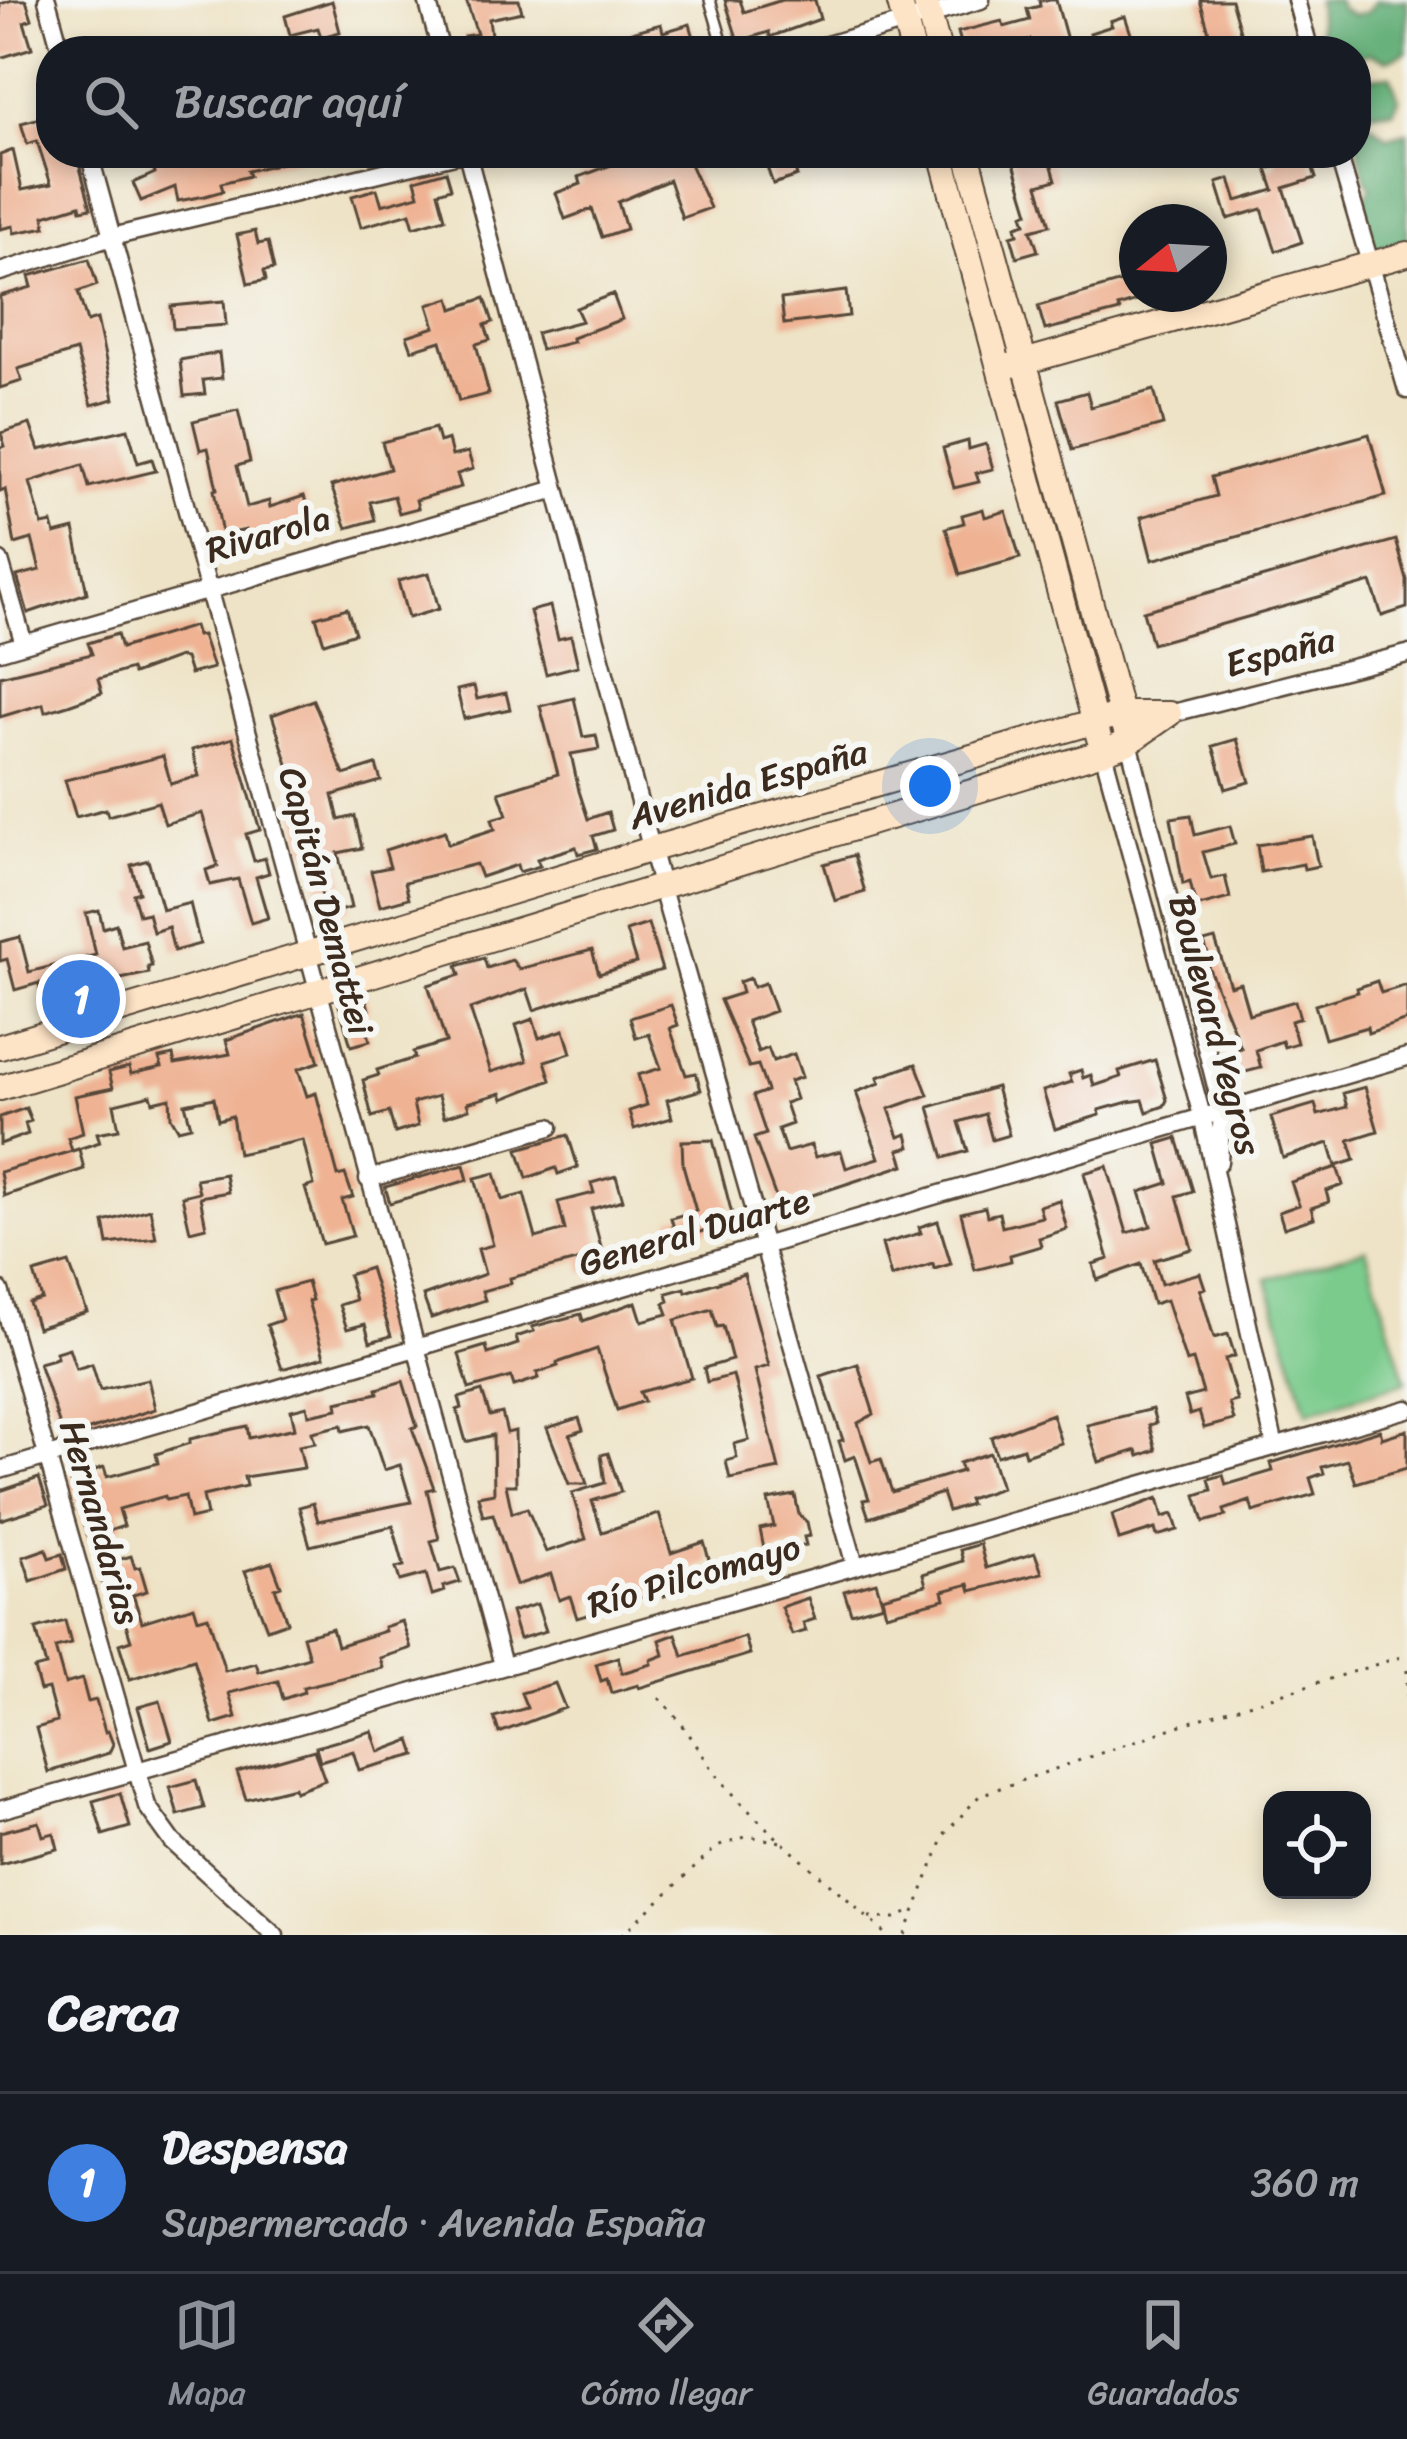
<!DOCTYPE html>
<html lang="es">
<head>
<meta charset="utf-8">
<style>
  :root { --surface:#171b24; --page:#242831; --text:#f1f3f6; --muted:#9ea1a6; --line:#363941; --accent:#8c9099 }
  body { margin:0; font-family:Sriracha,sans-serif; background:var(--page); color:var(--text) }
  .controls { position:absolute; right:36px; bottom:36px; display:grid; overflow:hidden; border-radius:24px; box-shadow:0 6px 18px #0003 }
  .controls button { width:108px; height:108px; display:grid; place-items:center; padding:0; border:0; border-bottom:3px solid var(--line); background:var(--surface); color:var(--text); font:60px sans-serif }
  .compass { position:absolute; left:1119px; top:204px; width:108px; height:108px; border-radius:50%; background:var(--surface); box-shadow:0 6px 18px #0003; rotate:252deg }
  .you { position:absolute; left:930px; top:786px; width:42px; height:42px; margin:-30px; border:9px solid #fff; border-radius:50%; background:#1a73e8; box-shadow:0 0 0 18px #1a73e833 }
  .badge { display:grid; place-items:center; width:78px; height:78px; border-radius:50%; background:var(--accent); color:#fff; font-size:39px; font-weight:700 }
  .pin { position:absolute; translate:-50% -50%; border:6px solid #fff; box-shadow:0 3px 12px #0006 }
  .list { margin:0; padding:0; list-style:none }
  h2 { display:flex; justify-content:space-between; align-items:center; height:156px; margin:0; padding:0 48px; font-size:51px }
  h2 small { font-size:39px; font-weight:400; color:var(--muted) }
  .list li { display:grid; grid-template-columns:78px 1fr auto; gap:36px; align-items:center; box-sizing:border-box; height:180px; padding:0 48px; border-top:3px solid var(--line) }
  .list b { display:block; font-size:45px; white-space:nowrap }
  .list p { margin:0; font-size:39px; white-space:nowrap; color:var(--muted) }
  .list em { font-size:39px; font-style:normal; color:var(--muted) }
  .icon { flex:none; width:66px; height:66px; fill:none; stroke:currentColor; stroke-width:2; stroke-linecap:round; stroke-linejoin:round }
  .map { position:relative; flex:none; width:1407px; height:1935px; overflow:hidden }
  .search { position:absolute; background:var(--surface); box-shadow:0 6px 18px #0003; left:36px; right:36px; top:36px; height:132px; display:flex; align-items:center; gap:30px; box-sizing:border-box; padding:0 42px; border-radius:48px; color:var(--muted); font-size:45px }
  .sheet { height:336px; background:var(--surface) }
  nav { display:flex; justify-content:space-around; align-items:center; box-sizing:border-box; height:168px; border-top:3px solid var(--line); background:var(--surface); font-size:33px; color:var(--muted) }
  nav a { display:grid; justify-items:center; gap:6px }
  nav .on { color:var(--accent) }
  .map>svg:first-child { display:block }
</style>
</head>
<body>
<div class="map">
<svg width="1407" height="1935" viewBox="0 0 1407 1935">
  <rect width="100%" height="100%" fill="#f6f6f2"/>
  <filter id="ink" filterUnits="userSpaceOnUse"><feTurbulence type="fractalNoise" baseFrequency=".00833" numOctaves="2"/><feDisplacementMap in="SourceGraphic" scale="24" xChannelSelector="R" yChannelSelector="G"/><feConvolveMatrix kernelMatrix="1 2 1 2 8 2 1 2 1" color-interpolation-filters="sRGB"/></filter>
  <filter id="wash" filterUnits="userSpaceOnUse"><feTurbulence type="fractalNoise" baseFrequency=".004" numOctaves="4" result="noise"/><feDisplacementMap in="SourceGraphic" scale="48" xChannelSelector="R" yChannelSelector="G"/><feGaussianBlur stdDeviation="2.7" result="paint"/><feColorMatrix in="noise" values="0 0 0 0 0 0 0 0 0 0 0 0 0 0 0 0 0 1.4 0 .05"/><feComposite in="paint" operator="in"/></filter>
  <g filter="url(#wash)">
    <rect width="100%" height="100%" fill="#eee3c6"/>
    <path fill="#7acb8c" stroke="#5a7a55" stroke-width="3" d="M1366,1249L1406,1382L1307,1412L1267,1279Z"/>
    <path fill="#63af78" stroke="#4f6c4b" stroke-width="3" d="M1317,0H1337L1341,9L1354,16L1367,12L1376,0H1407V51L1388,60L1369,53L1356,60V51H1320Z
      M1390,75L1399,99L1393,111H1373L1362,118L1388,137L1407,132V251H1371L1359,205L1371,188C1355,162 1356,118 1356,86L1370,77Z"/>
    <g id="blocks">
      <path fill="#efb394" d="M12,0H26L32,19L24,22L32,48L0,58V4Z
        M466,0H519L522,12L489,19L493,51H466L464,36L477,34Z
        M725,0H740L744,12L782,0H815L820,19L770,37L769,32L746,39L741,51Z
        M1039,0H1056L1070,51H1033L1030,40L997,51H963L958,32L1002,21L1004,27L1030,20L1027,9L1040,6Z
        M1200,0H1231L1242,38L1212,43Z
        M332,1L340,32L321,37L318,28L290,35L285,16Z
        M1125,16L1133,40L1096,51L1090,33L1112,26L1110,21Z
        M661,24L663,32L690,24L698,51H577L576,47Z
        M44,117L51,153H76L91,208L81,210L80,205L44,216L46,227L14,233L13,226L0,229V155L13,150L22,190L51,184L37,141L27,144L21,123Z
        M149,153H301L302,158L247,171L249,176L221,183L223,191L205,196L178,201L175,187L141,201L133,183L155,173Z
        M671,153H685L710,208L682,218L669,180L618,202L626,229L602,237L592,209L565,219L556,193L581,184L579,177L635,156L639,165Z
        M762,153H790L797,176L773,184Z
        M1011,153H1048L1056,180L1038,185L1050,225L1031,230L1038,251L1017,257L1011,236L1018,234L1016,226L1026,223L1023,214L1029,212Z
        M1273,153H1308L1316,178L1284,188L1302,242L1276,251L1262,209L1228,219L1217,183L1230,179L1237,201L1274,190L1267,169L1277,166Z
        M446,171L451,188L438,192L445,218L414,227L410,213L361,227L352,196L377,189L382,205L419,195L415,180Z
        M255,231L258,244L268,242L274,269L264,271L266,280L248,284L237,235Z
        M89,259L97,285L78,292L87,322L97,319L114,399L92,405L76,351L18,369L22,381L0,388V296L32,287L29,276Z
        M1128,280L1131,289L1136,288L1140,300L1118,307L1120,311L1045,330L1038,306Z
        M846,291L849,316L784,324L781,299Z
        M613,294L622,319L572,338L573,342L541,350L536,333L582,321L576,308Z
        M450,298L453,309L485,298L493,322L485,325L490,340L476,344L489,394L459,401L441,341L412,350L407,336L435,327L428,305Z
        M224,301L226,325L173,329L171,306Z
        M219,353L222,378L203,380L205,394L184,396L180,360Z
        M1154,390L1163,425L1072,450L1058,400L1087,392L1091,407Z
        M238,410L250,462L237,466L247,507L269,501L270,507L304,496L312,522L277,534L278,538L250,545L246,530L222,535L214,490L217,489L208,448L200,450L193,421Z
        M30,424L39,450L128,429L138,463L152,459L156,471L89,487L83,465L30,482L42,525L52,523L55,534L74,529L87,593L28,613L17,576L40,570L32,539L15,544L5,489L0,491V448L5,446L1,433Z
        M435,428L439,442L448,439L452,456L468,452L473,469L457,474L461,487L416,500L418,508L399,513L394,496L370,502L375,520L347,528L331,486L390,469L382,442Z
        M1369,434L1386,496L1152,560L1141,517L1216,496L1211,477Z
        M968,441L969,449L986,444L993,469L976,473L979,482L954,488L943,448Z
        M983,509L985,517L1006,511L1020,558L960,575L946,528L964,523L962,515Z
        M1396,540L1407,580V608L1382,616L1371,582L1152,644L1143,611Z
        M429,573L439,609L408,618L398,581Z
        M550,606L558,639L571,636L578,666L546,674L530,611Z
        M347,608L355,633L324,643L316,617Z
        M194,626L197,636L202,635L213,668L190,674L185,658L179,657L133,674L131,669L98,679L102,693L68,705L45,712L43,704L0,717V676L92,654L88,643L117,634L121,648Z
        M474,686L477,699L506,693L510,709L464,719L457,690Z
        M574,698L583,737L596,735L599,749L571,754L579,791L588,819L608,812L613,830L593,836L597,849L578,854L576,847L537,859L540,866L519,872L517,865L481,877L476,864L405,882L409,898L380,906L371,871L390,867L385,850L445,831L448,844L495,829L492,819L507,815L499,792L558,774L540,706Z
        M313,700L344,775L376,765L381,781L333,795L339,820L355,816L362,848L338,853L351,908L326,914L316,871L308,850L304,851L296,805L301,804L272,715Z
        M233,738L260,830L246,834L254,861L265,858L269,873L256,877L268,918L251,923L238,879L210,885L206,870L218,866L202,813L165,824L158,802L108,816L106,809L76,817L65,780L163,756L171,784L199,776L192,750Z
        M1237,739L1250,782L1226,789L1213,746Z
        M1191,815L1195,835L1230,826L1235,844L1203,852L1211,879L1225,876L1230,898L1196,907L1190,882L1183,884L1171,818Z
        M1312,836L1318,866L1304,869L1303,864L1261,872L1257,845Z
        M854,855L865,892L835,901L824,864Z
        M148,860L162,910L190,903L200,944L174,951L168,927L153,932L148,913L139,915L133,894L139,892L131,865Z
        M99,910L103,928L116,924L122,947L145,941L152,966L148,967L149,973L92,985L95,995L70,1002L68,990L49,994L47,988L40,990L39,983L15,990L7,959L0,961V942L20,937L29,972L96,955L86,913Z
        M648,924L662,970L534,1010L527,989L470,1009L491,1072L527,1061L516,1025L533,1019L539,1038L564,1030L571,1053L545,1061L551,1080L503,1099L501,1093L467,1103L469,1109L444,1117L438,1096L413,1103L418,1126L395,1133L389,1112L372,1117L363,1080L379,1075L377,1070L415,1058L413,1052L446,1042L428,985L460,975L457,966L484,958L487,968L512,960L519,969L592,950L599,974L636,963L626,931Z
        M1215,939L1230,986L1240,983L1249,1014L1295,1001L1300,1018L1291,1021L1297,1043L1284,1047L1282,1041L1256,1050L1261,1068L1230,1076L1223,1053L1241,1048L1204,956L1208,955L1204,942Z
        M750,978L753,987L765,983L775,1011L747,1021L758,1052L768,1048L773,1061L794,1054L802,1077L790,1081L796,1099L785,1103L792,1124L778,1129L786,1152L811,1145L815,1157L841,1151L846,1168L879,1158L856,1092L880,1083L878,1077L916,1064L928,1095L889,1109L899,1137L907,1134L910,1147L899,1150L904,1165L779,1206L754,1138L766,1134L753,1096L767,1091L758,1065L749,1067L720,1000L742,993L739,982Z
        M1377,981L1381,993L1407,985V1020L1368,1033L1367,1027L1325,1039L1315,1005L1358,992L1357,988Z
        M365,994L369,1010L362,1012L370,1041L351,1046L338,1002Z
        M671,1005L678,1025L670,1028L686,1075L696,1073L701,1090L667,1100L672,1118L634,1129L629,1111L647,1105L638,1075L661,1068L649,1034L636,1038L630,1018Z
        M304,1013L319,1062L298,1069L307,1096L316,1093L338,1176L345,1174L353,1197L342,1200L353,1236L322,1244L305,1188L314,1185L303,1140L238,1154L232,1116L218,1120L214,1098L185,1104L191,1126L178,1129L171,1117L170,1098L153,1102L151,1095L114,1104L119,1129L97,1133L100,1142L72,1151L68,1138L83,1133L75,1096L113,1088L109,1072L129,1067L131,1074L162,1067L159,1058L173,1055L175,1064L230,1054L226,1040Z
        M1155,1060L1167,1100L1164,1106L1147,1112L1143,1100L1128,1102L1099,1110L1100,1115L1055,1129L1043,1091L1072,1082L1069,1074L1081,1070L1083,1078L1091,1075L1094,1086L1121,1077L1119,1071Z
        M996,1087L1009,1135L992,1140L985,1114L959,1122L968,1151L944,1158L929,1107Z
        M1365,1087L1378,1131L1349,1140L1355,1160L1336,1166L1329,1143L1283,1158L1271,1117L1315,1104L1318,1115L1347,1107L1343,1093Z
        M26,1108L31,1121L25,1123L28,1134L0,1144V1117Z
        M568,1135L578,1167L558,1174L556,1168L527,1178L518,1149Z
        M1177,1138L1193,1191L1177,1196L1192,1249L1154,1260L1161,1284L1200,1273L1205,1288L1200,1290L1214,1338L1228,1334L1235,1356L1225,1359L1237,1401L1229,1403L1234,1420L1204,1428L1199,1412L1190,1415L1185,1398L1203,1393L1193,1360L1186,1362L1166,1300L1153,1304L1141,1264L1097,1280L1093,1264L1109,1259L1084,1173L1107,1166L1127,1233L1151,1226L1140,1192L1168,1183L1157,1144Z
        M713,1140L735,1226L732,1231L715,1236L713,1228L677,1239L671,1218L696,1211L683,1165L682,1141Z
        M79,1149L84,1169L4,1196L0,1172Z
        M464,1165L468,1180L390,1203L385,1187Z
        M1337,1167L1343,1185L1326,1191L1329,1202L1311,1208L1314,1218L1284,1228L1279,1212L1299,1205L1291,1182Z
        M495,1173L502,1200L524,1194L536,1238L565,1230L558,1202L594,1193L591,1183L616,1176L623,1200L591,1209L606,1267L583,1273L580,1260L510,1278L511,1283L482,1291L485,1300L431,1318L423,1296L485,1274L478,1249L493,1245L475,1178Z
        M225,1174L228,1192L200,1197L206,1227L190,1231L182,1196L199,1192L196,1179Z
        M1059,1200L1067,1229L1039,1238L1041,1246L1010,1255L1011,1261L975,1270L961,1213L985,1207L987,1216L999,1213L1002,1227L1042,1217L1039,1206Z
        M150,1209L156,1238L108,1244L104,1222Z
        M938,1221L951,1264L934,1269L933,1264L891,1277L882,1244L921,1233L919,1227Z
        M69,1263L87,1312L37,1328L29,1303L42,1299L34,1273Z
        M370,1268L391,1336L370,1342L365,1324L347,1329L339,1305L355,1300L348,1275Z
        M744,1274L769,1366L755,1370L779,1469L730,1479L726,1461L737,1458L734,1444L749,1440L733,1375L707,1382L704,1368L732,1360L723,1326L717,1327L712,1309L675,1320L692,1378L640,1392L644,1401L617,1410L597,1349L557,1363L558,1366L537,1373L539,1378L514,1386L511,1377L469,1389L459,1354L486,1346L488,1354L518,1344L516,1337L534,1331L532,1327L581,1314L583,1321L636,1302L642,1321L668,1314L664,1303L669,1301L667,1293L685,1288L686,1292Z
        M307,1282L312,1300L308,1301L324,1357L282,1369L267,1325L282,1320L274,1291Z
        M69,1348L76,1369L92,1364L100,1390L148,1379L155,1409L64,1438L39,1363L57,1358L56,1352Z
        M858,1364L874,1414L858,1423L871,1462L881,1459L892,1492L962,1471L959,1463L990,1453L1001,1488L968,1499L970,1504L948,1511L942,1493L869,1518L863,1500L869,1499L855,1456L845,1460L839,1441L843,1440L821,1376Z
        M403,1381L417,1426L412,1428L434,1488L427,1490L439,1539L431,1541L440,1572L455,1568L460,1582L443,1587L445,1591L432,1595L426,1574L400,1581L396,1568L404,1566L393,1526L310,1546L299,1507L313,1503L318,1521L411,1502L400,1465L384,1470L369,1425L343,1431L342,1425L312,1432L315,1443L299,1446L304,1468L244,1477L246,1486L203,1496L207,1515L190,1519L185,1496L166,1500L165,1496L119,1509L124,1526L88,1538L70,1478L104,1467L107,1477L158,1463L156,1454L190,1443V1439L233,1429L247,1426L249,1438L295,1428L291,1410L307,1406L309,1415L338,1409L337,1402L378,1393L377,1389Z
        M482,1391L490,1416L502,1413L507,1433L515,1431L516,1485H506L512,1513L527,1508L546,1552L586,1539L572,1493L605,1483L601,1455L608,1453L621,1492L592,1501L602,1532L659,1514L671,1553L704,1542L710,1563L678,1574L683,1589L664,1596L662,1590L631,1601L627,1589L590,1601L594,1613L577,1618L570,1596L559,1600L551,1574L516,1585L493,1514L483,1516L478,1496L494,1493L493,1435L466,1442L457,1410L462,1408L459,1398Z
        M1152,1409L1156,1423L1149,1425L1156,1450L1139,1456L1137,1450L1099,1462L1087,1425Z
        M1052,1414L1061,1443L1025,1455L1023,1448L997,1456L991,1437Z
        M579,1418L583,1430L570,1435L587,1484H569L547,1428Z
        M1380,1430L1382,1438L1407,1430V1468L1356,1483L1348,1460L1322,1467L1324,1473L1310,1478L1315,1494L1253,1512L1250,1501L1224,1510L1226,1516L1204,1522L1196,1495L1212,1490L1209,1479L1223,1475L1226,1485L1273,1471L1271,1463Z
        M39,1478L48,1505L0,1520V1491Z
        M795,1495L799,1515L807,1522L810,1536L804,1537L806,1545L765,1554L760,1529L774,1526L768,1500Z
        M1158,1498L1163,1517L1173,1514L1178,1530L1157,1536L1155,1529L1119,1540L1112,1515Z
        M980,1544L986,1568L1035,1553L1042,1573L971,1591L969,1584L943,1591L945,1599L886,1614L882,1597L926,1585L923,1574L963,1561L960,1550Z
        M46,1549L49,1558L62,1554L66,1569L31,1581L23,1557Z
        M131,1556L135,1568L140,1567L147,1591L133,1595L142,1622L194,1606L198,1619L208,1616L225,1671L256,1663L259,1672L309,1657L303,1636L332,1628L337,1646L385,1631L384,1627L402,1621L411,1648L380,1658L383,1668L303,1687L304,1692L283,1699L278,1681L229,1693L236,1717L213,1724L194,1659L130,1679L119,1644L131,1640L118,1599L108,1603L97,1566Z
        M272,1562L281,1586L275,1588L287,1622L267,1629L245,1571Z
        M876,1582L883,1604L851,1613L844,1591Z
        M808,1598L815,1619L803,1623L806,1631L792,1635L781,1607Z
        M537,1604L546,1631L519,1639L511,1612Z
        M65,1621L71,1644L55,1648L65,1684L82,1679L88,1702L96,1700L105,1732L108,1731L113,1744L109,1753L48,1772L36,1728L57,1722L48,1689L40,1691L34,1669L46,1666L36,1629Z
        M676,1634L683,1656L745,1637L750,1654L639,1688L638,1685L611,1693L607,1679L601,1681L596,1664L618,1657L622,1673L652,1664L651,1660L664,1655L660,1640Z
        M555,1683L565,1708L499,1733L494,1717L527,1708L521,1693Z
        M160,1701L172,1741L150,1748L138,1707Z
        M372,1731L379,1752L411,1740L416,1755L359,1770L353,1751L320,1761L316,1747Z
        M314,1750L325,1780L295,1791L294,1787L246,1799L237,1772Z
        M196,1780L204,1808L178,1815L170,1787Z
        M120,1793L130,1827L103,1835L93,1801Z
        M39,1822L43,1836L54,1833L58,1849L0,1864V1832Z"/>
    </g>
  </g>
  <g filter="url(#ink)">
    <use href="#blocks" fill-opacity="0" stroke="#564637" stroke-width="3"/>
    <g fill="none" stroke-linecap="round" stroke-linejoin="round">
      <defs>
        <path id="lane" d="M710,0L725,51"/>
        <path id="street" d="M47,0L61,51
          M427,0L441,51
          M1296,0L1310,51
          M806,51L981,0
          M89,153L503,1665
          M467,153L661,885L855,1565
          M1338,153L1407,390
          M0,272L112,237L463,153
          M0,561L24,644
          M0,651L556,489
          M1169,714L1407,654
          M1129,742L1222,1110L1219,1162
          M1103,752L1202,1116L1275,1447
          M368,1179L550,1127
          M0,1290L147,1806L173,1842L275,1935
          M0,1470L1407,1057
          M0,1810L1407,1409"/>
        <path id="secondary" d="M899,0L913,51
          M925,0L939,51
          M941,153L1099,738
          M967,153L1125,728
          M1013,365L1407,254
          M0,1047L652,849L1121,714H1169
          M0,1088L1103,752L1129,742L1169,714"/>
      </defs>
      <use href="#lane" stroke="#564637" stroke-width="14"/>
      <use href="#street" stroke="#564637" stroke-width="21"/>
      <use href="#secondary" stroke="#564637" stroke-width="28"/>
      <path stroke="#564637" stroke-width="3" stroke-dasharray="3 9" stroke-linecap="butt" d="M1407,1670V1705
        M659,1698C687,1724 702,1759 727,1787C775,1842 835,1885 887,1935
        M869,1917L895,1918L913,1911
        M622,1935L717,1847L748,1836L781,1842
        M905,1935L945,1834L980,1795L1190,1722L1407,1655"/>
      <use href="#lane" stroke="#fff" stroke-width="9"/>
      <use href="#street" stroke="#fff" stroke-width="16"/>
      <use href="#secondary" stroke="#fee4c6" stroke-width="24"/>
    </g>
  </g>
  <g text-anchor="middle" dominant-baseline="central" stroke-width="12" stroke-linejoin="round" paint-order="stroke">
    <g font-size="36" fill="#3b2a1e" stroke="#f6f6f2">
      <text transform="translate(268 534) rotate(-16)">Rivarola</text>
      <text transform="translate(1280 652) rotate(-14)">España</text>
      <text transform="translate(748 784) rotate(-16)">Avenida España</text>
      <text transform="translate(326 901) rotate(75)">Capitán Demattei</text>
      <text transform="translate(1215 1025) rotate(75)">Boulevard Yegros</text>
      <text transform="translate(694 1232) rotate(-16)">General Duarte</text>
      <text transform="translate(100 1522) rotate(74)">Hernandarias</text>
      <text transform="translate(694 1576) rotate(-16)">Río Pilcomayo</text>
    </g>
  </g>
</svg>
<div class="controls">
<button><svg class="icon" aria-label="locate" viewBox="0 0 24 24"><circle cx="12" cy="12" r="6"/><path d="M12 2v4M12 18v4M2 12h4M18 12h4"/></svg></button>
</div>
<svg class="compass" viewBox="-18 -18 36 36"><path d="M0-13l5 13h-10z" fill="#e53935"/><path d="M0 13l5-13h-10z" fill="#9ea1a6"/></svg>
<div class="you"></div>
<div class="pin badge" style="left:81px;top:999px;background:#3f7fe0">1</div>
<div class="search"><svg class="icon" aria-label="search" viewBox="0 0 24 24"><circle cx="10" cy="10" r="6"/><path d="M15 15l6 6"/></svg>Buscar aquí</div>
</div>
<section class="sheet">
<h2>Cerca<small></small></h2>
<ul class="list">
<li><span class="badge" style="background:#3f7fe0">1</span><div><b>Despensa</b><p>Supermercado · Avenida España</p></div><em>360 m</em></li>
</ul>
</section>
<nav>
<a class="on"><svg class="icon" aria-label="map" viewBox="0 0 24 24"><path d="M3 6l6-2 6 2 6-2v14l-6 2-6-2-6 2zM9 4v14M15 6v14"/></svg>Mapa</a>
<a><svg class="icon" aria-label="directions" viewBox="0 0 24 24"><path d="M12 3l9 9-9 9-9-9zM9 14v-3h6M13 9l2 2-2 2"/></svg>Cómo llegar</a>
<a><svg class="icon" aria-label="saved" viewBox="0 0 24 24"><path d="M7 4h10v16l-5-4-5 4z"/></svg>Guardados</a>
</nav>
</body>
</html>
